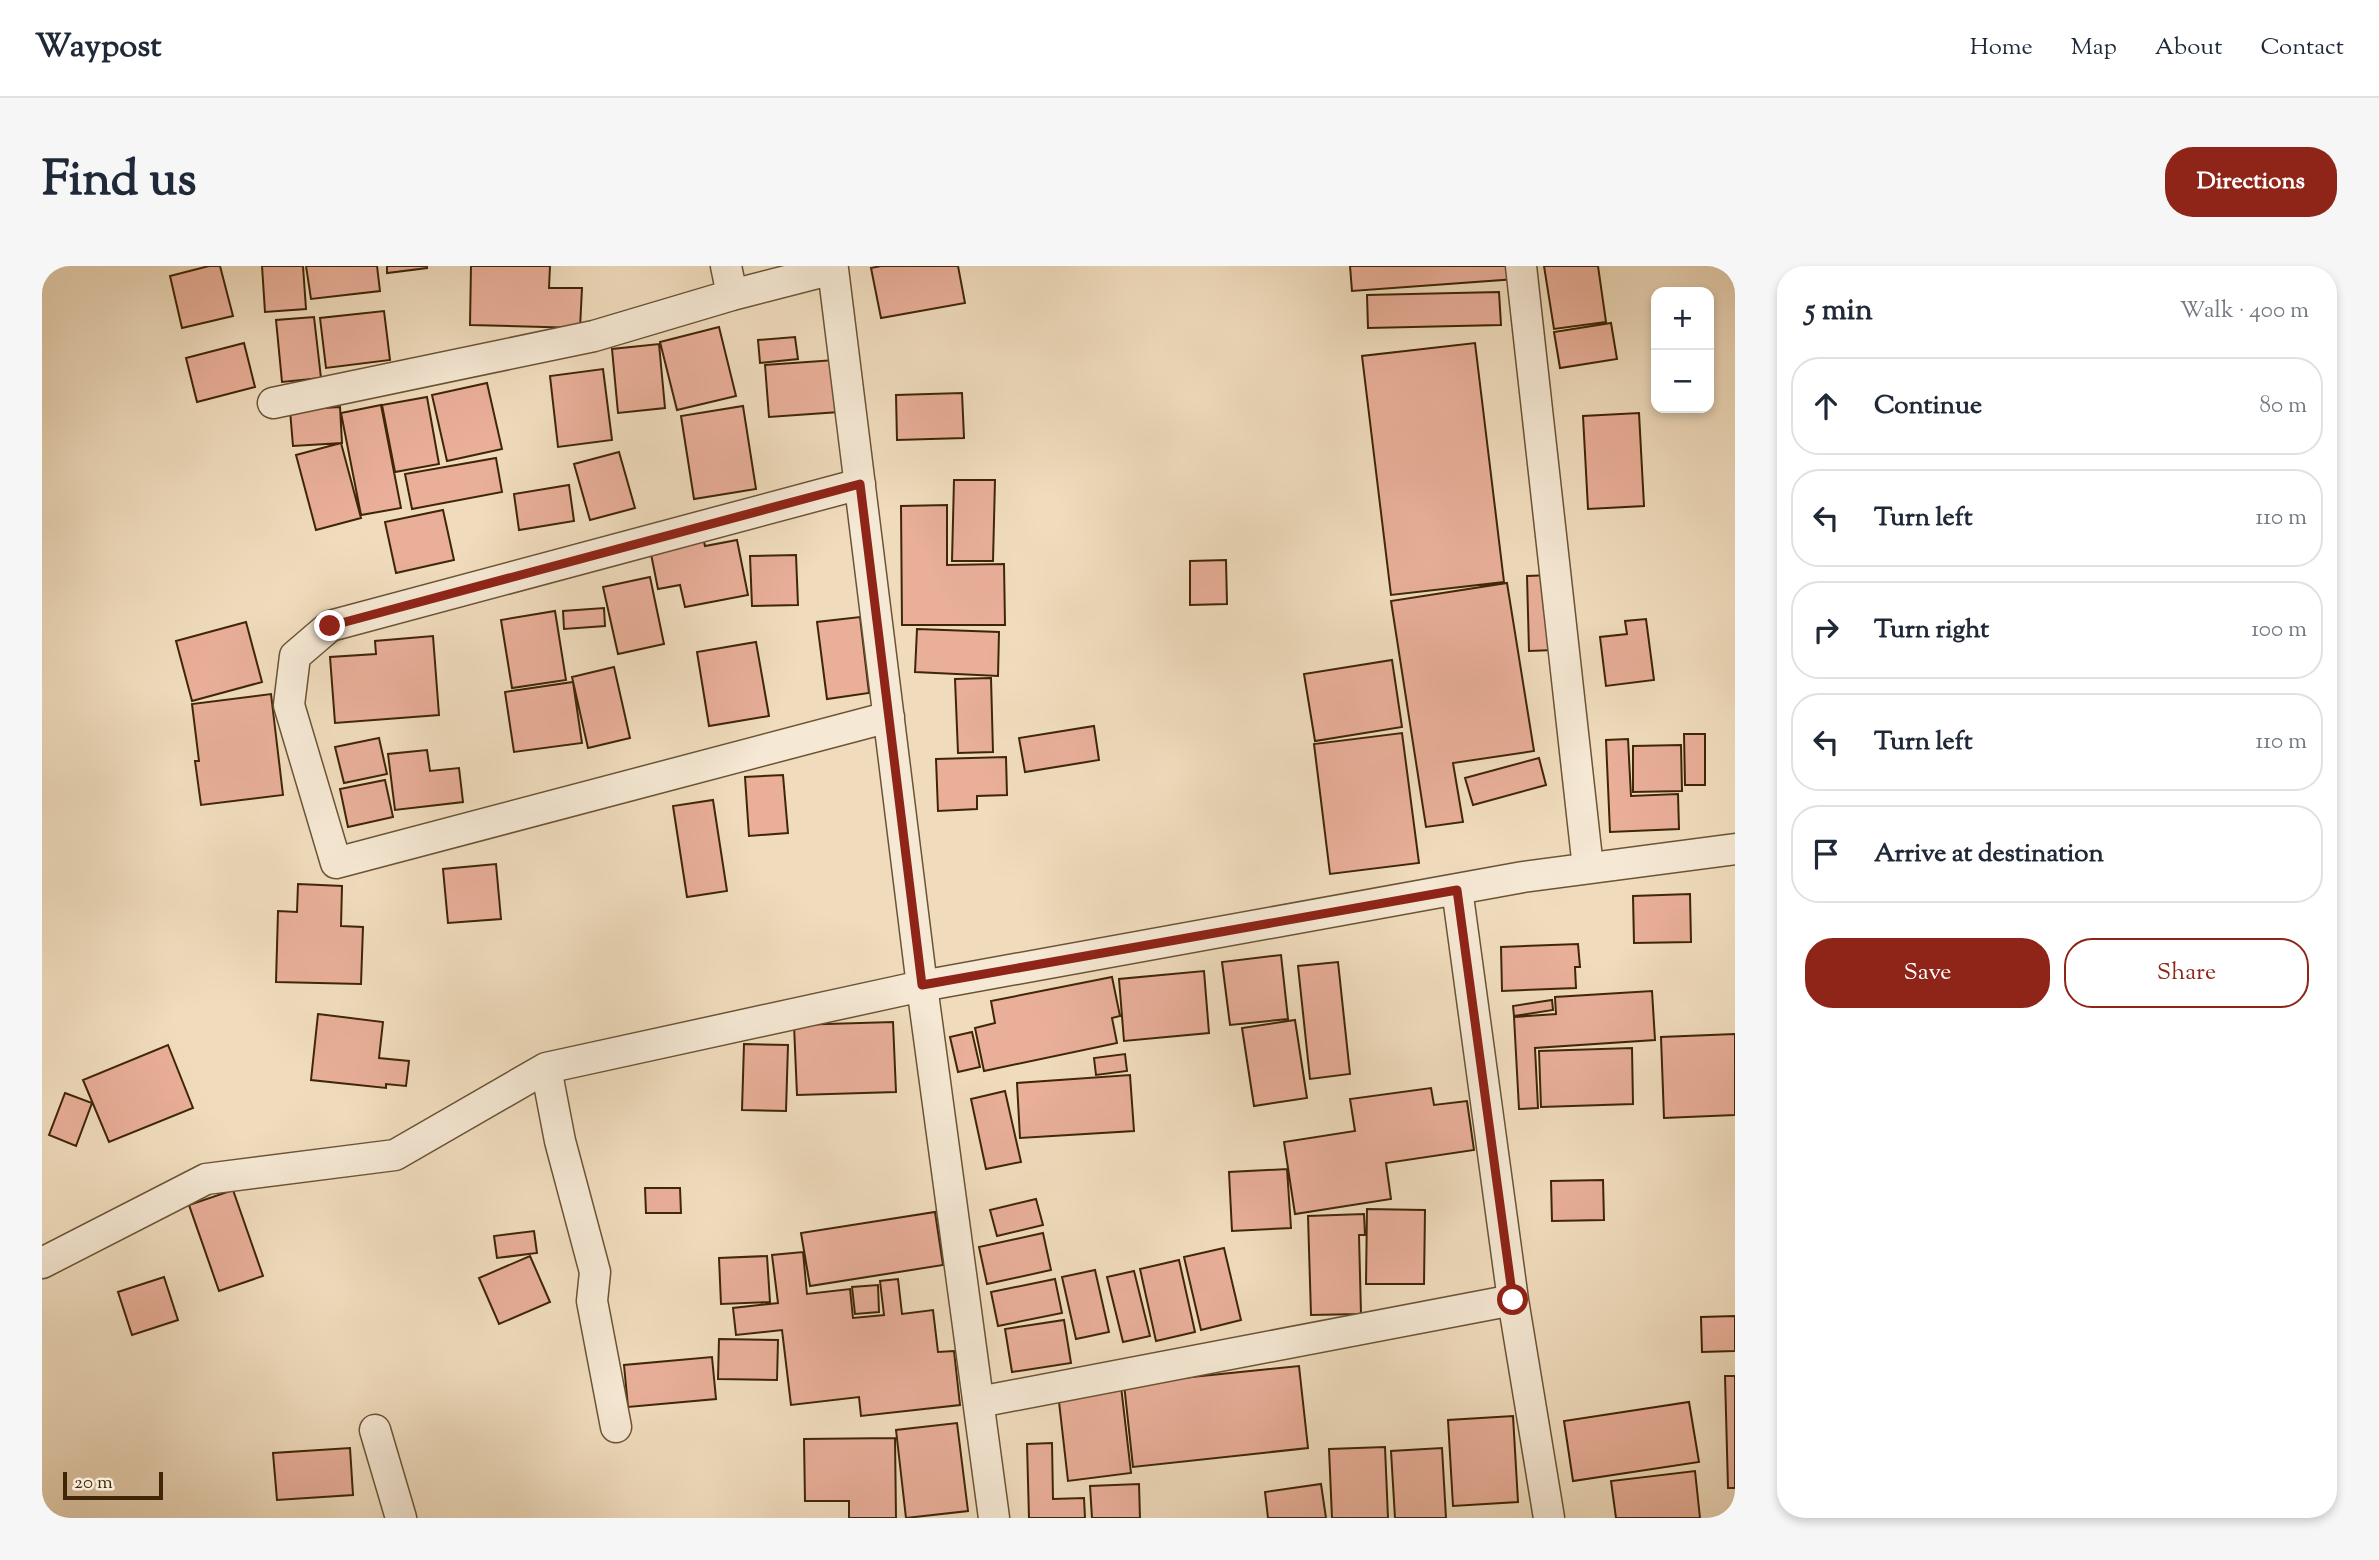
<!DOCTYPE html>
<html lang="en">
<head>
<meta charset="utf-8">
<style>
  :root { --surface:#fff; --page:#f6f6f7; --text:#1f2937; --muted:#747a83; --line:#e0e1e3; --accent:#8f2418 }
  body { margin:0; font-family:"Sorts Mill Goudy",serif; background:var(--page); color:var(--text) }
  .controls { position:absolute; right:21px; top:21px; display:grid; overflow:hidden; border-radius:14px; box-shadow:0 4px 10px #0003 }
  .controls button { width:63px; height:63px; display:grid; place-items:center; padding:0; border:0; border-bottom:2px solid var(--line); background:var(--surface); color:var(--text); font:35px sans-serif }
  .scale { position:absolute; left:21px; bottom:18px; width:100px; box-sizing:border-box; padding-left:7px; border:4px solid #3f2607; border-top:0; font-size:19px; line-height:24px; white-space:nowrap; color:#3f2607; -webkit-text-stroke:5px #f5e8d4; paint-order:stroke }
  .stop { position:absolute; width:21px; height:21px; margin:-16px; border:5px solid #8f2418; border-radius:50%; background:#fff }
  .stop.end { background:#8f2418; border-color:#fff; box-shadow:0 2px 7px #0008 }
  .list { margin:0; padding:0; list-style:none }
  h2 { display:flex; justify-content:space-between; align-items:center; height:91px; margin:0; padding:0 28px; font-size:30px }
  h2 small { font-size:23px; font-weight:400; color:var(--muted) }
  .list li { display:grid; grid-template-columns:46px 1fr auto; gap:21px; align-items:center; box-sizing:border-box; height:98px; margin:0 14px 14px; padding:0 14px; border:2px solid var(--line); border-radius:28px }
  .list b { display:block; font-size:26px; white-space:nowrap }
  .list em { font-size:23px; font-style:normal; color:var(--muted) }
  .actions { display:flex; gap:14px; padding:21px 28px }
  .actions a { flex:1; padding:16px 0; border:2px solid var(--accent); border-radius:28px; text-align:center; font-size:24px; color:var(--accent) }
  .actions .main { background:var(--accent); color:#fff }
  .icon { flex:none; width:38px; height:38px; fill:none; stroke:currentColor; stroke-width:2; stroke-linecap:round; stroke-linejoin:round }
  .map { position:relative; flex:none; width:1693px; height:1252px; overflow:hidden; border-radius:28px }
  header { display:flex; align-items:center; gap:42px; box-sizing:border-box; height:98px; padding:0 35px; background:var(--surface); border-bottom:2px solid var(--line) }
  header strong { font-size:33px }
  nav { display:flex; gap:38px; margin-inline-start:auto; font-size:24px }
  .intro { display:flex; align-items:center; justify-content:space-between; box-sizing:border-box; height:168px; padding:0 42px }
  h1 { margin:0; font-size:49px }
  .button { padding:18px 32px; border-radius:28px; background:var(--accent); color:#fff; font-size:24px; font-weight:700 }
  main { display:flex; gap:42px; padding:0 42px }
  aside { flex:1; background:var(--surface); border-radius:28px; box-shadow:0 4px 10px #0003 }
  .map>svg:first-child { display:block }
</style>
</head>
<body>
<header>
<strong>Waypost</strong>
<nav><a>Home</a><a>Map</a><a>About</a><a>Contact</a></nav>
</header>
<div class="intro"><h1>Find us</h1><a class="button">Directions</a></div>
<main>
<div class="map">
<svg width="1693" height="1252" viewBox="0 0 1693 1252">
  <rect width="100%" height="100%" fill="#f0dcbd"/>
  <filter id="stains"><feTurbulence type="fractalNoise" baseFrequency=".00286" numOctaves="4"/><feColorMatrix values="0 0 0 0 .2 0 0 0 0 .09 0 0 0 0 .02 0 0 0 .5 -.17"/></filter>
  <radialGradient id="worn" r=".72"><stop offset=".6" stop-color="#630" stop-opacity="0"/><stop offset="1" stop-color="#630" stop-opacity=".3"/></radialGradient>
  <path fill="#e9af99" stroke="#3f2607" stroke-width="2" d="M167,0H178L191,50L140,62L128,10Z
    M220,0H261L264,43L223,46Z
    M264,0H335L338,25L269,33Z
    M345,0H385V2L345,7Z
    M429,0H508L507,22H540L538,62L428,59Z
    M839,0H916L923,37L839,52L829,2Z
    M1308,0H1473L1474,13L1310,25Z
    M1502,0H1556L1564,56L1512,63Z
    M1457,26L1459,59L1326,62L1325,29Z
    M342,45L348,94L284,102L278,52Z
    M272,51L279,112L240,116L234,54Z
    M1569,57L1575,93L1518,102L1512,66Z
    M677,61L694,130L635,144L618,76Z
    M753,71L756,93L718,97L716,74Z
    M202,77L213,121L155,136L144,92Z
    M1433,77L1462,316L1349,329L1320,90Z
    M617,78L623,142L576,147L570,83Z
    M793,94L797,146L727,151L723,99Z
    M561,103L570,174L516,181L508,110Z
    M445,117L460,183L405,195L390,129Z
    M920,127L922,172L855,174L854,129Z
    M385,131L397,198L353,206L340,139Z
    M339,139L359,242L319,249L299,147Z
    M701,140L714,223L652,233L639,150Z
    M298,141L300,177L251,180L248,144Z
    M1597,147L1602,240L1546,243L1541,150Z
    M299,177L319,252L274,264L254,189Z
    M577,186L593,242L548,254L532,198Z
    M454,192L460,226L370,243L363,208Z
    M912,214H953L951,295H910Z
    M527,219L532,255L477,264L472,228Z
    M905,239V299L962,298L963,359H860L859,240Z
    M401,244L412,294L354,307L343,256Z
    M660,267L663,280L695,274L706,329L643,341L638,319L616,323L607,278Z
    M754,289L756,339L710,340L708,290Z
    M1184,294L1185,338L1148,339V295Z
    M1510,309L1512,384L1487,385L1485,310Z
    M608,311L622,378L576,388L561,321Z
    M1465,317L1492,485L1411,497L1421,556L1384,561L1349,335Z
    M562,342L563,360L522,363L521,345Z
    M513,345L524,414L470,422L459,354Z
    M818,351L827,427L785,433L775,356Z
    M1604,353L1612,414L1564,420L1558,371L1585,368L1583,355Z
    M204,356L220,416L150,435L134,375Z
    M875,363L957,366L956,410L873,406Z
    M391,370L397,449L293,457L288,391L334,388L333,375Z
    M714,376L727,450L667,460L655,386Z
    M1350,394L1360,461L1273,475L1262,408Z
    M572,401L588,472L546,482L530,411Z
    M949,412L951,486L916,487L913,413Z
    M531,416L540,477L472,486L463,426Z
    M229,428L241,529L159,539L153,495H157L150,438Z
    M1052,460L1057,494L983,506L977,472Z
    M1360,467L1377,597L1288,608L1272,478Z
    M1642,468H1663V519H1643Z
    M337,472L345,508L302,517L293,481Z
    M1586,473L1589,530L1636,528L1637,563L1568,566L1564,474Z
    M1639,479L1640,525L1591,526V480Z
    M385,484L388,505L417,502L421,536L353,544L346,488Z
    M964,491L965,529L935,530V543L896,545L894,493Z
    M1497,492L1504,519L1431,539L1423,512Z
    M741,509L746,567L707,570L703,511Z
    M343,514L351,551L306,561L298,523Z
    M671,534L685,625L645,631L631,540Z
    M454,598L459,653L406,657L401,603Z
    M256,618L300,620L299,660L321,661L319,718L234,716L236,645L255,646Z
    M1648,628L1649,676L1592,677L1591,630Z
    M1536,678L1538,701H1533L1534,722L1460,725L1459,681Z
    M1239,689L1246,753L1188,759L1180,696Z
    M1296,696L1308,808L1268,813L1256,700Z
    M1162,705L1167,767L1082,775L1077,713Z
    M1070,711L1078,750L1070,752L1075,777L942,805L933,762L953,757L949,735Z
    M1610,725L1613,774L1493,782L1496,842L1477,843L1472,751L1514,748L1513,731Z
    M1510,734L1511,744L1472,750L1471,740Z
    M276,748L341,756L337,792L367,795L364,820L344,818V822L269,814Z
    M1253,754L1265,832L1212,840L1200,762Z
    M851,756L854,826L755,829L752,759Z
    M930,766L938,801L916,806L908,771Z
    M1693,768V849L1622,852L1619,771Z
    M702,778L746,779L744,845L700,844Z
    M126,779L151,842L67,876L41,814Z
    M1590,782L1591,838L1499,841L1497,785Z
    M1083,788L1085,805L1054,809L1052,792Z
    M1088,809L1092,865L978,872L975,817Z
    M1389,822L1392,839L1425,835L1432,884L1344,897L1349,933L1253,948L1242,876L1313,865L1308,833Z
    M963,825L979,896L944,903L929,833Z
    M23,827L50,837L34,880L7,869Z
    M1245,903L1249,962L1190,965L1187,906Z
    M1561,914L1562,954L1510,955L1509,915Z
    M603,922H638L639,947H604Z
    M191,924L221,1010L177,1025L147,939Z
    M994,933L1001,959L955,970L948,944Z
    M1325,943L1383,944L1382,1018H1324Z
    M893,946L901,999L768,1020L759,967Z
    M1322,948L1323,969H1317L1319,1048L1269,1049L1266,950Z
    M492,965L495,987L455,992L452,970Z
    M1001,967L1009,1004L945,1018L937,981Z
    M1182,982L1199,1054L1159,1064L1142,991Z
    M761,986L765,1028L808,1023L811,1052L842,1049L838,1015L856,1013L860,1048L891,1044L896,1086L912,1085L918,1139L819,1150L817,1131L749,1139L740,1064L694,1069L691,1042L736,1037L730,989Z
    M488,990L508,1036L457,1058L437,1012Z
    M725,990L728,1036L679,1038L677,992Z
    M1137,994L1153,1066L1114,1075L1098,1003Z
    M1053,1004L1067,1066L1034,1073L1020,1011Z
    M1092,1005L1108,1070L1081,1076L1065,1011Z
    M122,1011L136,1054L90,1069L76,1026Z
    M1013,1013L1020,1047L956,1060L949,1026Z
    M836,1019L837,1046L813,1048L810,1021Z
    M1693,1050V1085L1660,1086L1659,1051Z
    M1022,1054L1029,1097L970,1106L963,1063Z
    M677,1073L736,1074L735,1114L676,1113Z
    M670,1091L674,1133L586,1141L582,1099Z
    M1257,1100L1266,1182L1091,1201L1082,1118Z
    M1683,1110H1693V1222H1686Z
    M1079,1120L1089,1207L1026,1215L1016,1127Z
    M1647,1136L1657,1196L1531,1215L1522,1155Z
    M1471,1150L1476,1236L1411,1240L1406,1154Z
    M915,1157L926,1245L864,1252L854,1164Z
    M853,1172L854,1252H807V1235H763L762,1173Z
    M1010,1177L1011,1233L1042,1232L1043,1252H987L985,1178Z
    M1343,1181L1346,1252H1290L1287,1183Z
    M308,1182L311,1229L235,1234L231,1187Z
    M1400,1182L1404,1252H1353L1349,1185Z
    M1653,1205L1658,1252H1574L1569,1215Z
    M1097,1218L1098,1252H1050L1048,1220Z
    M1279,1218L1284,1252H1226L1223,1226Z"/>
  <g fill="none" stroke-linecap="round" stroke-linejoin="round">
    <defs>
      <path id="minor" d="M684,0L690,29
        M1479,0L1546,602
        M231,137L552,70L690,29L791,3L880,720L952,1252
        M818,218L288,360L253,390L247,439L294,597L847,451
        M1415,623L1471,1034L1507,1252
        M504,802L880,720L1481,611L1693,583
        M0,997L164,913L353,889L504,802L518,875L553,1006L550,1035L574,1161
        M937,1136L1471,1034
        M333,1164L359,1252"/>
    </defs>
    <use href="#minor" stroke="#6b5434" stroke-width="33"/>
    <use href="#minor" stroke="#f5e8d4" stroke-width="30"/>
  </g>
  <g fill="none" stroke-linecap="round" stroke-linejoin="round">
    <path stroke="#8f2418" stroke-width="9" d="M288,360L818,218L880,719L1415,624L1471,1034"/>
  </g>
  <rect width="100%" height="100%" filter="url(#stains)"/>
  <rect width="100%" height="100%" fill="url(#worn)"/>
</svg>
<div class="controls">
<button>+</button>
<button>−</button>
</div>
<div class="scale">20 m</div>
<div class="stop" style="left:1471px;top:1034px"></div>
<div class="stop end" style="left:288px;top:360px"></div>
</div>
<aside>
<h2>5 min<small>Walk · 400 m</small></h2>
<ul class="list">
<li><svg class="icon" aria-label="ahead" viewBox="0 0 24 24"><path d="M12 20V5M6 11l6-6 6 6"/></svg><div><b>Continue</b></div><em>80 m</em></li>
<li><svg class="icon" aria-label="left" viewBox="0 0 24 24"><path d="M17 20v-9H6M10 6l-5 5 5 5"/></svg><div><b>Turn left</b></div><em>110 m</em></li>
<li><svg class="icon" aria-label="right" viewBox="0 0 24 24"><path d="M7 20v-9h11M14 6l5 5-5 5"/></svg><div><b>Turn right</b></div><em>100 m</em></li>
<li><svg class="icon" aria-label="left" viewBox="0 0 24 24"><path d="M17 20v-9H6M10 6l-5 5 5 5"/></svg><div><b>Turn left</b></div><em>110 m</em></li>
<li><svg class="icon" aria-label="arrive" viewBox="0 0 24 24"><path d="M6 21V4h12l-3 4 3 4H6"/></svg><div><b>Arrive at destination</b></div></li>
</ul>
<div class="actions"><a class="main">Save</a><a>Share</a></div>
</aside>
</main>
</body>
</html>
